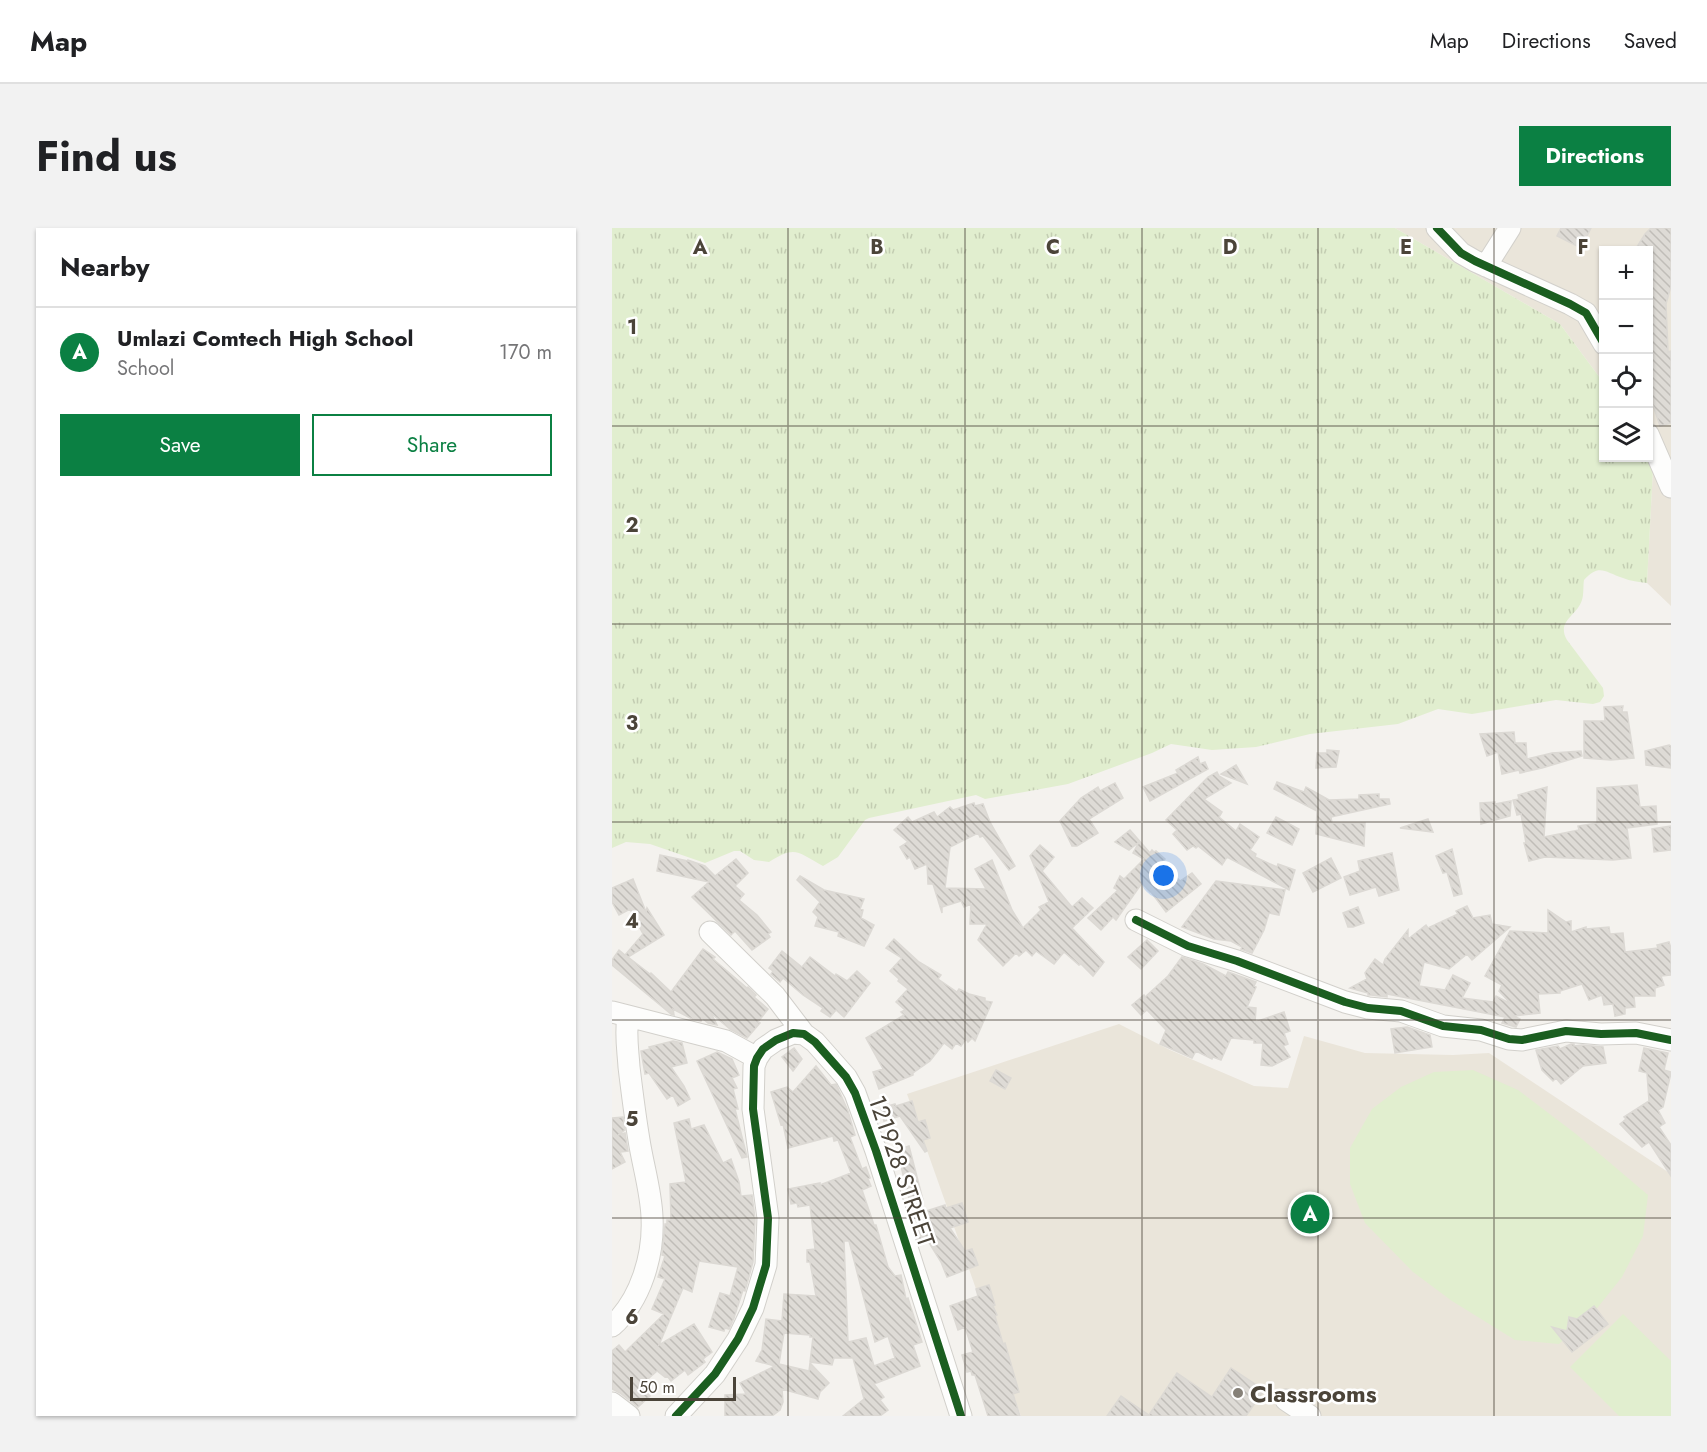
<!DOCTYPE html>
<html lang="en">
<head>
<meta charset="utf-8">
<style>
  :root { --surface:#fff; --page:#f2f2f2; --text:#202124; --muted:#757577; --line:#e0e0e0; --accent:#0b8043 }
  body { margin:0; font-family:Jost,sans-serif; background:var(--page); color:var(--text) }
  .controls { position:absolute; right:18px; top:18px; display:grid; overflow:hidden; border-radius:0px; box-shadow:0 2px 4px #0004 }
  .controls button { width:54px; height:54px; display:grid; place-items:center; padding:0; border:0; border-bottom:2px solid var(--line); background:var(--surface); color:var(--text); font:30px sans-serif }
  .scale { position:absolute; left:18px; bottom:15px; width:106px; box-sizing:border-box; padding-left:6px; border:3px solid #4b4439; border-top:0; font-size:16px; line-height:21px; white-space:nowrap; color:#4b4439; -webkit-text-stroke:4px #fff; paint-order:stroke }
  .you { position:absolute; left:552px; top:648px; width:21px; height:21px; margin:-15px; border:4px solid #fff; border-radius:50%; background:#1a73e8; box-shadow:0 0 0 9px #1a73e833 }
  .badge { display:grid; place-items:center; width:39px; height:39px; border-radius:50%; background:var(--accent); color:#fff; font-size:20px; font-weight:700 }
  .pin { position:absolute; translate:-50% -50%; border:3px solid #fff; box-shadow:0 2px 6px #0006 }
  .list { margin:0; padding:0; list-style:none }
  h2 { display:flex; justify-content:space-between; align-items:center; height:78px; margin:0; padding:0 24px; font-size:26px }
  h2 small { font-size:20px; font-weight:400; color:var(--muted) }
  .list li { display:grid; grid-template-columns:39px 1fr auto; gap:18px; align-items:center; box-sizing:border-box; height:90px; padding:0 24px; border-top:2px solid var(--line) }
  .list b { display:block; font-size:22px; white-space:nowrap }
  .list p { margin:0; font-size:20px; white-space:nowrap; color:var(--muted) }
  .list em { font-size:20px; font-style:normal; color:var(--muted) }
  .actions { display:flex; gap:12px; padding:18px 24px }
  .actions a { flex:1; padding:14px 0; border:2px solid var(--accent); border-radius:0px; text-align:center; font-size:21px; color:var(--accent) }
  .actions .main { background:var(--accent); color:#fff }
  .icon { flex:none; width:33px; height:33px; fill:none; stroke:currentColor; stroke-width:2; stroke-linecap:round; stroke-linejoin:round }
  .map { position:relative; flex:none; width:1059px; height:1188px; overflow:hidden; border-radius:0px }
  header { display:flex; align-items:center; gap:36px; box-sizing:border-box; height:84px; padding:0 30px; background:var(--surface); border-bottom:2px solid var(--line) }
  header strong { font-size:28px }
  nav { display:flex; gap:33px; margin-inline-start:auto; font-size:21px }
  .intro { display:flex; align-items:center; justify-content:space-between; box-sizing:border-box; height:144px; padding:0 36px }
  h1 { margin:0; font-size:42px }
  .button { padding:15px 27px; border-radius:0px; background:var(--accent); color:#fff; font-size:21px; font-weight:700 }
  main { display:flex; gap:36px; padding:0 36px }
  aside { flex:1; background:var(--surface); border-radius:0px; box-shadow:0 2px 4px #0004 }
  .map>svg:first-child { display:block }
</style>
</head>
<body>
<header>
<strong>Map</strong>
<nav><a>Map</a><a>Directions</a><a>Saved</a></nav>
</header>
<div class="intro"><h1>Find us</h1><a class="button">Directions</a></div>
<main>
<aside>
<h2>Nearby<small></small></h2>
<ul class="list">
<li><span class="badge">A</span><div><b>Umlazi Comtech High School</b><p>School</p></div><em>170 m</em></li>
</ul>
<div class="actions"><a class="main">Save</a><a>Share</a></div>
</aside>
<div class="map">
<svg width="1059" height="1188" viewBox="0 0 1059 1188">
  <defs>
    <pattern id="grass-tufts" width="24" height="20" patternUnits="userSpaceOnUse" patternTransform="scale(1.5)"><rect width="24" height="20" fill="#e1eecf"/><path d="M3 7l-1-3M5 7V3M7 7l1-3M15 17l-1-3M17 17v-4M19 17l1-3" fill="none" stroke="#c3cdb2"/></pattern>
    <pattern id="building-back-hatch" width="6" height="6" patternUnits="userSpaceOnUse" patternTransform="scale(1.5)"><rect width="6" height="6" fill="#dedbd6"/><path d="M-1 5l2 2M0 0l6 6M5-1l2 2" fill="none" stroke="#c0bdb8"/></pattern>
  </defs>
  <rect width="100%" height="100%" fill="#f4f2ee"/>
  <path fill="#eae5da" d="M783,0H1059V378L1035,355L1042,222L1036,214V22H992L991,154L948,96Z
    M507,796L558,822L642,858L676,860L692,808L753,825L841,827L877,825L1056,944L1059,948V1188H409L295,866Z"/>
  <path fill="url(#grass-tufts)" d="M0,0H783L948,96L991,154L992,230H1036L1042,222L1035,355C1027,354 1018,353 1011,350C993,344 987,335 972,352C971,358 972,366 970,372C965,388 944,393 955,412L991,460L992,468L988,474L981,476L944,472L860,486L826,481L786,496L698,506L644,519L600,522L559,516L540,525L456,556L373,571L364,567L257,590L253,592L226,629L211,638C185,624 184,617 157,634L142,632L128,623H122L93,635L38,616L14,614L0,620Z"/>
  <path fill="#e1eecf" d="M861,842L906,862L964,906L1036,967L1031,1008L1010,1049L982,1084L947,1116L903,1112L840,1073L801,1044L753,995L738,956V920L760,881L789,859L822,844Z
    M1011,1086L1059,1133V1188H1007L958,1139Z"/>
  <path fill="url(#building-back-hatch)" stroke="#dcd9d4" stroke-width="1.5" fill-rule="evenodd" d="M949,0H979L969,20L945,8Z
    M1039,0H1059V58L1054,76L1056,124L1059,123V195L1048,198L1036,162V22H1023L1033,6Z
    M1011,478L1010,484H1015L1022,530L999,532L972,530V493H993L992,479Z
    M902,504L903,515H914L915,531L940,525L969,523L970,528L930,540L908,545L907,542L890,546L886,524L875,528L868,506Z
    M1057,517L1059,518V540L1034,537L1033,523Z
    M715,522L727,523L724,539L704,540L705,525H715Z
    M586,529L588,536L593,534L596,541L538,573L531,559L566,545L564,542Z
    M624,537L635,556L609,546Z
    M605,544L607,548L619,555L592,571L610,584L607,589L624,603L628,596L647,609L638,622L644,626L643,629L665,639L666,636L683,642L677,662L615,629L610,637L586,618L584,620L581,618L575,622L561,606L565,602L554,592L596,549Z
    M665,554L692,564L694,559L717,572L747,571V567L767,566V571H777L778,576L719,589L720,595H753L752,618L704,606L705,583L662,561Z
    M503,555L511,570L477,591L486,605L465,618H460L448,593L469,570L486,559L488,563Z
    M1025,557L1028,579L1044,578L1045,596L1015,600L1019,630L1001,632L933,629L917,633L912,615H914L909,586L905,587L901,572L907,571L906,567L935,559L932,609L967,602L966,598L985,595V560Z
    M899,573L898,588L869,596L868,575L883,574V576Z
    M362,575L363,578L371,576L378,594L403,638L397,642L371,608L368,609L366,605L338,619L333,660L374,661L363,641L380,632L400,682L411,700L429,682L427,679L437,674L418,628L428,617L442,629L430,643L460,679L470,670L481,680L460,700L492,734L481,748L469,736L467,737L452,724L442,736L424,723L420,728L414,722L407,728L404,725L391,738L366,712L375,696H358L359,676L352,679L349,673L330,679V685L321,656H316L315,636L303,641L298,629L295,631L288,619L296,614L282,602L296,589L300,594L322,584L325,589L338,579L341,582Z
    M664,589L687,601L680,617L655,605Z
    M816,591L821,604L788,600Z
    M1059,598V622L1042,624L1040,601Z
    M518,602L538,625L540,622L542,624L544,623L553,631L550,634L568,653L580,645L589,656L554,684L539,664H538L530,655L504,692L501,689L489,702L476,690L506,662L502,660L508,648L512,651L532,631L521,625L527,614L517,622L503,614Z
    M840,621L850,666L842,668L835,644L831,645L824,628Z
    M780,625L787,662L767,668L764,659L738,667L732,649L748,643L746,633Z
    M48,627L76,633V632L93,638L103,648L124,631L136,645L123,658L132,666L127,672L145,687L159,704L156,706L158,709L140,722L123,703L119,707L80,669L97,654L45,643Z
    M719,630L729,650L701,664L691,645Z
    M188,648L212,662L252,671L248,681L251,682L249,690L262,697L252,718L226,708L227,704L203,698L206,689L201,684L208,674L185,652Z
    M21,651L34,684L35,680L52,707L16,729L38,746L39,745L59,764L91,721L103,729L101,731L135,760L136,759L144,767L142,769L156,781L146,794L148,795L135,810L118,801L99,785L105,797L96,795L90,790L89,793L80,791L61,781L62,787L59,786L0,737V732L7,722L13,727L31,706L18,681L7,687L0,674V660Z
    M604,653L673,662L667,687L657,685L652,702L640,725L629,721L630,719L619,713L602,711L570,699Z
    M855,678L861,690L878,687L880,696L898,699L860,732L855,726L837,741L812,734L807,758L833,762L841,747L858,755L850,770L881,774L884,768L899,776L887,763L890,757L873,748L898,703L936,705V682L954,694L959,693V704L974,699V701L997,699L998,706L1011,705L1013,724L1046,720L1045,717L1057,714L1059,720V747L1049,748L1052,757L1043,760V768H1022L1023,779L1013,780V786L1003,788L1001,776L992,777L990,767L977,772L970,756L948,763V765L926,766L928,785L902,788L908,791L904,799L890,795L893,789L775,766V769L759,767H756V765L738,760L755,751L753,745L763,731L771,737L773,731L796,702V711L814,697L816,700L846,686L844,683Z
    M746,679L752,695L741,699H736L731,685Z
    M282,711L307,734L329,747L326,751L345,764L347,761L357,766L373,770V773L380,774L363,813L360,810L356,814L354,811L349,818L344,815L340,821L332,815L318,833L301,845V847L267,861L261,844L271,841L254,810L292,787L289,784L293,782L284,774L296,761L286,753L287,751L278,743L290,730L274,720Z
    M535,712L546,723L529,741L516,729Z
    M170,723L190,739L198,729L223,748L224,746L235,753L245,743L258,755L232,789L224,782L218,789L209,783L211,780L191,767L171,750L168,754L159,746L161,743L157,740Z
    M570,729L591,736L614,748L616,744L644,754L642,758L644,759L635,779L644,780L643,794L672,784L678,803L672,805L676,816L671,818L678,829L660,838L649,837L651,815H642V812L619,810L609,832L601,829L600,831L584,823L580,830L548,816L554,802L535,782L529,787L520,777L532,767L533,769L556,748Z
    M795,799L818,807L820,819L783,825L779,801Z
    M61,813L70,815L75,835L59,839L72,858L78,871L66,878L61,867L55,871L37,845L33,846L29,823L38,821L37,819Z
    M959,816H962V818L970,817L991,819L994,835L971,838L949,856L944,850L941,853L930,842L924,822L946,818L948,821Z
    M182,820L190,831L181,843L170,829Z
    M1032,820L1056,825L1052,842L1059,844V845L1051,879L1046,882L1053,895L1047,899L1059,917V948L1037,914L1030,919L1008,896L1014,891L1012,889L1037,873L1035,845L1027,843Z
    M105,824L120,831L127,847L120,850L125,860L121,861L126,881H123L135,929L130,930L85,833Z
    M204,838L219,857L224,856L236,883L243,907L238,909L250,941L254,939L258,950L256,951L259,958L250,962L262,997H264L276,1039L283,1048L289,1047L294,1071L296,1070L310,1114L301,1117L308,1138L262,1156L272,1169L268,1172L276,1182L268,1188H231L252,1171L241,1130H222L220,1137L198,1134L201,1109H198V1107L172,1105L167,1136L197,1143L198,1135L217,1155L208,1164L206,1171L170,1161L171,1174L168,1182L160,1188H113V1167L134,1166L128,1155L163,1138L144,1133L150,1122L154,1091L170,1093L172,1066L204,1068L198,1034H195V1022L203,1021L198,977L186,979L185,975L179,976L176,961L208,955V957L239,945L226,912L222,913L221,908L176,920L171,896L169,897L159,864L175,859L181,864ZM232,1013H237L263,1114L276,1108L283,1130L262,1138L254,1110L236,1114Z
    M384,842L399,850L393,861L378,853Z
    M300,873L306,894L313,892L318,910L311,912L315,923L313,924L288,888L272,893L269,880L283,876L284,878Z
    M11,889L13,902L6,907L13,905L16,923L8,924L13,934L0,941V890Z
    M77,891L79,901L92,897L111,935L119,931L127,954L129,968L140,967L143,991L141,1034L133,1063L131,1062L122,1090L117,1101L113,1100L112,1103L97,1099L108,1065L118,1068L126,1039L87,1033L80,1064L71,1060L47,1117L82,1096L100,1124L91,1131L93,1134L76,1147L73,1142L59,1153L55,1148L53,1149L45,1143L28,1158L38,1168L26,1179L8,1165L0,1161V1123L7,1117L13,1124L52,1086L40,1081L53,1051L46,1049L53,1028L50,1027L53,996H55V992H59L58,956L74,954L62,895Z
    M297,918L311,972L298,975L285,922Z
    M350,975L356,994L338,1000L353,1023L360,1021L366,1037L335,1049L329,1034L316,1013H306L303,1004L309,998L305,986L333,977L334,980Z
    M377,1057L383,1077L381,1078L385,1087L383,1088L391,1116L393,1115L407,1164L401,1166L408,1188H376L363,1147H360L359,1143L355,1144L350,1127L361,1124L353,1099L346,1102L338,1078L366,1068L364,1061Z
    M982,1078L996,1096L960,1124L940,1099L955,1103L957,1089L965,1091Z
    M619,1140L652,1162L634,1188H495L509,1168L537,1187L565,1145L600,1169Z"/>
  <g fill="none" stroke-linecap="round" stroke-linejoin="round">
    <defs>
      <path id="minor" d="M825,0L849,25L863,33L958,76L974,85L992,116
        M874,38L898,0
        M1036,206L1059,259
        M524,692L576,718L625,733L733,774L756,780L789,783L831,798L869,802L897,811L910,812L954,803L989,806L1024,805L1059,812
        M98,704L163,768L192,806
        M0,784L114,813L145,830
        M0,1098C29,1072 42,1027 40,989C39,963 31,938 27,912C23,888 20,864 17,839C16,822 13,806 16,789
        M674,1172L698,1188
        M0,1175L17,1188
        M64,1188L103,1146L126,1111L141,1080L154,1037L156,990L141,881L142,838L145,830L151,821L164,812L181,805L192,806L203,814L234,849L243,865L264,923L349,1188"/>
    </defs>
    <use href="#minor" stroke="#d2d0cb" stroke-width="23"/>
    <use href="#minor" stroke="#fdfdfc" stroke-width="21"/>
    <defs>
      <path id="cycleway" d="M825,0L849,25L863,33L958,76L974,85L992,116
        M524,692L576,718L625,733L733,774L756,780L789,783L831,798L869,802L897,811L910,812L954,803L989,806L1024,805L1059,812
        M64,1188L103,1146L126,1111L141,1080L154,1037L156,990L141,881L142,838L145,830L151,821L164,812L181,805L192,806L203,814L234,849L243,865L264,923L349,1188"/>
    </defs>
    <use href="#cycleway" stroke="#fff" stroke-width="11"/>
    <use href="#cycleway" stroke="#1b5e20" stroke-width="8"/>
  </g>
  <path fill="none" stroke="#4b4439" stroke-width="1.5" stroke-opacity="0.55" d="M176,0V1188M353,0V1188M530,0V1188M706,0V1188M882,0V1188M0,198H992M1036,198H1059M0,396H1059M0,594H1059M0,792H1059M0,990H1059"/>
  <circle fill="#868178" stroke="#fff" stroke-width="2" cx="626" cy="1165" r="6"/>
  <g text-anchor="middle" dominant-baseline="central" stroke-width="5" stroke-linejoin="round" paint-order="stroke">
    <g font-size="24" fill="#4b4439" stroke="#fff">
      <text transform="translate(290 943) rotate(71)">121928 STREET</text>
    </g>
    <g font-size="24" font-weight="bold" fill="#4b4439" stroke="#fff" text-anchor="start">
      <text x="638" y="1165">Classrooms</text>
    </g>
  </g>
  <g font-size="20" text-anchor="middle" font-weight="bold" fill="#4b4439" stroke="#fff" stroke-width="5" stroke-linejoin="round" paint-order="stroke">
    <text x="88" y="26">A</text>
    <text x="265" y="26">B</text>
    <text x="441" y="26">C</text>
    <text x="618" y="26">D</text>
    <text x="794" y="26">E</text>
    <text x="971" y="26">F</text>
    <text x="20" y="106">1</text>
    <text x="20" y="304">2</text>
    <text x="20" y="502">3</text>
    <text x="20" y="700">4</text>
    <text x="20" y="898">5</text>
    <text x="20" y="1096">6</text>
  </g>
</svg>
<div class="controls">
<button>+</button>
<button>−</button>
<button><svg class="icon" aria-label="locate" viewBox="0 0 24 24"><circle cx="12" cy="12" r="6"/><path d="M12 2v4M12 18v4M2 12h4M18 12h4"/></svg></button>
<button><svg class="icon" aria-label="layers" viewBox="0 0 24 24"><path d="M12 4l9 5-9 5-9-5zM3 14l9 5 9-5"/></svg></button>
</div>
<div class="scale">50 m</div>
<div class="you"></div>
<div class="pin badge" style="left:698px;top:986px">A</div>
</div>
</main>
</body>
</html>
